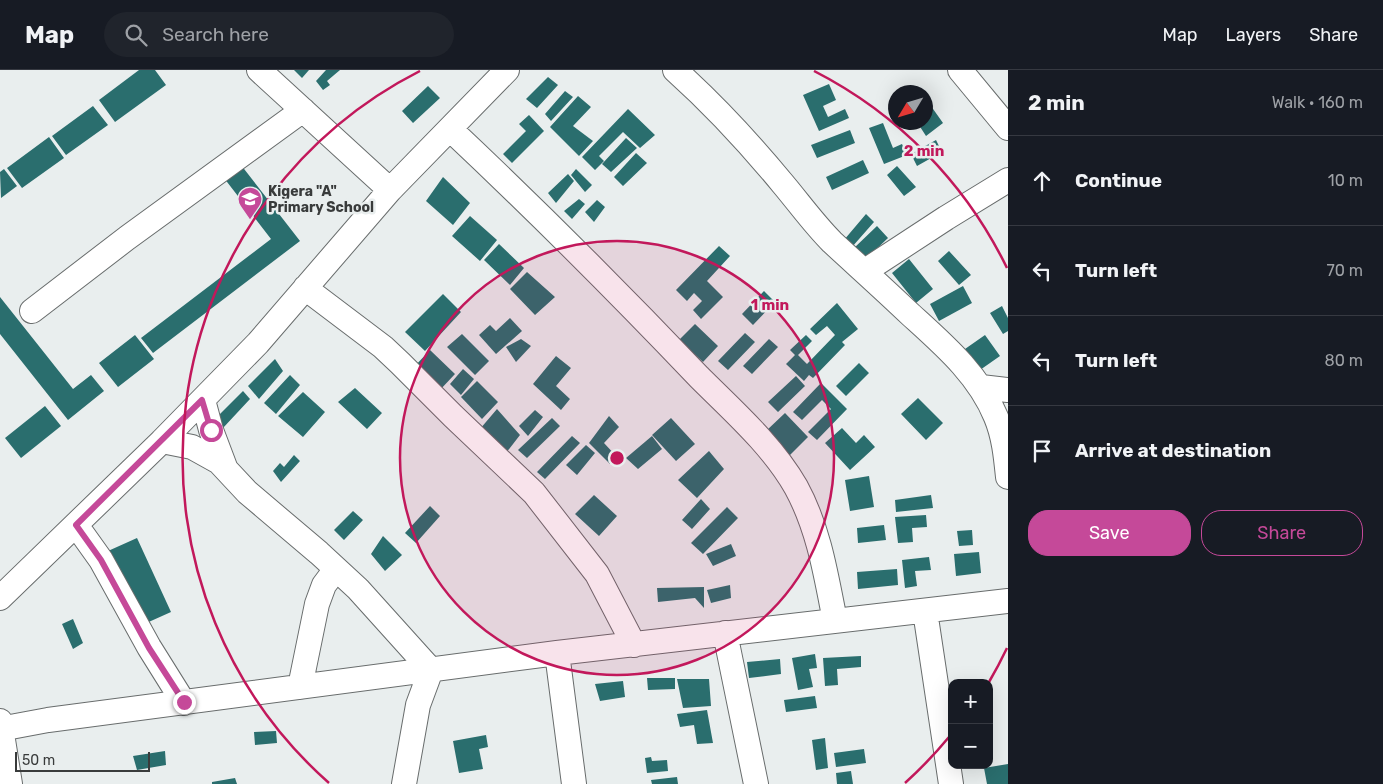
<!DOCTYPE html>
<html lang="en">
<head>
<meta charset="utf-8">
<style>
  :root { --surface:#171b24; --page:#20242c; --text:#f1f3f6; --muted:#9ea1a6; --line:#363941; --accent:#c54999 }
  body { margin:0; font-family:Rubik,sans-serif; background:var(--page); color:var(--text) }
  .controls { position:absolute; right:15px; bottom:15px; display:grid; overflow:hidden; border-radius:10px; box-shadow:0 5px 20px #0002 }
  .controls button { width:45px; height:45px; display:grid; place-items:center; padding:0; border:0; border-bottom:1px solid var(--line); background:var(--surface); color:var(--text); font:25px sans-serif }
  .compass { position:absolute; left:888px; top:15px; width:45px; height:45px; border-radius:50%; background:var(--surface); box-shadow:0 5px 20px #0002; rotate:232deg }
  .scale { position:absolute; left:15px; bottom:12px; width:135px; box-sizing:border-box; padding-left:5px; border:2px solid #393b3b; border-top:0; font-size:14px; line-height:18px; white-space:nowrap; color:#393b3b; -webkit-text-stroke:4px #e9eeee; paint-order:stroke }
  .stop { position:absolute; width:15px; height:15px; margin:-11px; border:4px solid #c54999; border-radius:50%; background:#fff }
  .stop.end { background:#c54999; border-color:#fff; box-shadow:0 1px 5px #0008 }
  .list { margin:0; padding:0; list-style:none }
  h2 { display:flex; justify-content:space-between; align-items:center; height:65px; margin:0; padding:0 20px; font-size:21px }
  h2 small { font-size:16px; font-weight:400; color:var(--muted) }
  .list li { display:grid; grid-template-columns:32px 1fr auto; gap:15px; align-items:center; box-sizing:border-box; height:90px; padding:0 20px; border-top:1px solid var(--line) }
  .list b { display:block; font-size:19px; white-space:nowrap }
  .list em { font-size:16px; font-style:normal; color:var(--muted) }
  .actions { display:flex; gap:10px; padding:15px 20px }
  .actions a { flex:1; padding:11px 0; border:1px solid var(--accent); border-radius:20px; text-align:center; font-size:18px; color:var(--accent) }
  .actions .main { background:var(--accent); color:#fff }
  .icon { flex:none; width:28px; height:28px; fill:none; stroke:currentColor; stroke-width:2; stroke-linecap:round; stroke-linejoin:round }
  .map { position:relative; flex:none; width:1008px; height:714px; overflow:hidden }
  header { display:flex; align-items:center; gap:30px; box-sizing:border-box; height:70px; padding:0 25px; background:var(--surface); border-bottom:1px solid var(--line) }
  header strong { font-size:24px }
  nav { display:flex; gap:28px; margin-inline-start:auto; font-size:18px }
  .search { width:350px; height:45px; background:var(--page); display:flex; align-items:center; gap:12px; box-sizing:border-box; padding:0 18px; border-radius:28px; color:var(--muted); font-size:19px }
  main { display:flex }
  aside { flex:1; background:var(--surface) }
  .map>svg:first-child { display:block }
</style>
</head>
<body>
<header>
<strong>Map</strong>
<div class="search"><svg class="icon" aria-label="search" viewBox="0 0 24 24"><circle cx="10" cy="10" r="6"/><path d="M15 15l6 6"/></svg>Search here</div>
<nav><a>Map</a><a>Layers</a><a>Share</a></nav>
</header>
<main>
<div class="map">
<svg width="1008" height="714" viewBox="0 0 1008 714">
  <rect width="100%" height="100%" fill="#e9eeee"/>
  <path fill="#2a6e6e" d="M139,0H155L166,15L115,52L99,30Z
    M294,0H309L302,8Z
    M326,0H340L327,11L330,15L323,20L316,11Z
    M548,7L558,15L537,38L526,29Z
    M829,14L836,30L823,36L828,47L845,39L849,48L819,61L803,25Z
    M428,16L440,28L413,53L402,41Z
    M565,21L573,27L551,51L545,44Z
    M578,26L591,37L573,56L593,71L579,86L550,57Z
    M926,29L943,53L926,66L917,52H926Z
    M93,36L108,55L66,85L52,66Z
    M628,39L655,65L640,78L623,62L599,86L604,91L595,100L582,87Z
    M529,45L544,61L512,93L503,84L526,61L519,54Z
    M883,53L893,78L902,74L907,85L884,94L869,58Z
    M850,60L855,73L817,88L811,75Z
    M49,67L64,88L22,118L7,98Z
    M626,68L637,78L611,102L602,94Z
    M936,70L942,82L917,96L911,84Z
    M636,83L647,93L623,116L614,107Z
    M863,90L869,103L832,120L826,107Z
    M241,95L300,171L153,283L141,268L271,169L224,108Z
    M897,96L916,117L904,126L887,105Z
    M4,99L17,116L1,128L0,102Z
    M576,99L592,115L585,122L571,105Z
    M568,104L574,111L556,133L548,123Z
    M443,107L470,133L453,155L426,131Z
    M579,129L585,134L572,149L564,141Z
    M597,130L605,137L594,152L585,142Z
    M866,144L874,152L852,177L844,170Z
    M470,146L497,170L480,191L452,166Z
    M877,156L888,168L864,191L853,179Z
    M499,174L524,198L510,215L484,190Z
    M719,176L730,186L707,211L723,227L701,249L693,240L702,231L694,223L687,231L676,220Z
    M949,181L971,205L959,215L938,191Z
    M909,189L933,219L916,233L892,203Z
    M527,202L555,227L535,245L510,219Z
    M963,216L972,233L939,251L930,234Z
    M764,221L775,232L753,255L742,244Z
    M443,224L461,242L425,281L405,262Z
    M0,227L73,319L91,305L104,321L68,350L0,264Z
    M837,233L858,259L842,272L845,275L813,308L809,305L804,311L786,294L795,285L790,280L806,265L812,271L798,285L807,294L835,265L827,256L816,265L810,259Z
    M1002,236L1008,248V261L1003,264L990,243Z
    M510,248L522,261L496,284L479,265L490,255L496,261Z
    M695,254L718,276L703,292L679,270Z
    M745,263L755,272L728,300L718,291Z
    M462,264L489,291L475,305L447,277Z
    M135,265L154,289L118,317L99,293Z
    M985,265L1000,286L980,300L965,279Z
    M521,269L531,276L516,292L506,277Z
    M769,269L778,277L752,304L743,296Z
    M430,280L455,304L439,321L414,297Z
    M556,286L571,298L556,316L570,329L561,340L533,314Z
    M275,289L283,301L259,329L248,316Z
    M859,293L869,303L846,326L836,316Z
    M463,299L474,309L461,325L450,314Z
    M290,305L300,315L276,344L264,333Z
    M796,306L805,316L778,342L768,332Z
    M477,311L498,332L482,349L461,327Z
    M821,313L847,339L817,370L808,362L831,339L822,330L802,350L793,342Z
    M355,318L382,343L367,359L338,332Z
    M243,321L250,329L223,358L216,348Z
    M303,322L325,342L303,367L278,346Z
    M918,328L943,353L926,370L901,344Z
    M45,336L61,356L21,388L5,368Z
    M497,339L520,365L506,383L480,359Z
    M535,340L543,347L528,366L519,356Z
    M785,343L808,367L789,386L766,361Z
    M609,346L619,357L604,373L617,387L610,394L589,373Z
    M552,348L560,356L527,388L518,380Z
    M671,348L695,374L676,391L652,365Z
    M842,358L856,373L864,365L875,377L850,400L825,373Z
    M572,366L580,373L545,409L537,402Z
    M652,366L662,379L638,399L626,388Z
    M586,375L595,383L577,405L566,395Z
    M709,381L724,399L697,428L678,410Z
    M294,385L300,391L281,412L273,401L280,393L284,397Z
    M869,406L874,437L850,441L845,410Z
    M594,425L617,446L599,466L575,444Z
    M931,425L933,438L896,442L895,430Z
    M701,429L710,439L692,459L682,450Z
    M430,436L440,446L416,473L405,463Z
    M727,437L738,448L703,484L691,473Z
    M353,441L363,450L344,470L334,460Z
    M926,445L927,457L912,458L913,472L898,473L895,447Z
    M884,455L886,470L858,473L857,458Z
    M972,460L973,475L959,476L957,461Z
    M383,466L402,485L385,501L371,484Z
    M137,468L171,542L142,555L108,481Z
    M731,474L736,486L713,496L706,484Z
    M979,482L981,503L956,506L954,484Z
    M929,487L931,500L915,501L917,516L905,518L902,490Z
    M897,499L898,515L858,519L857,502Z
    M730,515L731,528L711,533L707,520Z
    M704,517V538L695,528L658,532L657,518Z
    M73,549L83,573L73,579L62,554Z
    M815,584L817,598L809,599L813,617L798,620L792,588Z
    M861,586V597L837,599L838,615L825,616L823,588Z
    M780,589L781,604L749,608L747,592Z
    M647,608H675V619L648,620Z
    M677,609H709L711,636L683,638Z
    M623,611L625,627L600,631L595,614Z
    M815,626L817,638L786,642L784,630Z
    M707,640L713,673L697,674L694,655L680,657L677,644Z
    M276,661L277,673L255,675L254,662Z
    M486,665L488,677L479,679L483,699L459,703L453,671Z
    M825,668L828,698L816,700L812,670Z
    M864,679L866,693L836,697L834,683Z
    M165,681L166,695L137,700L133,686Z
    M651,687L652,691L667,690L668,701L647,703L645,688Z
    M1008,694V714H987L984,698Z
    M851,701L853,714H837L836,703Z
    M677,707L678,714H652L651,710Z
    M235,708L237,714H212V712Z"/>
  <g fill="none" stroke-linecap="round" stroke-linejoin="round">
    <defs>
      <path id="minor" d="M259,0L390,120
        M675,0C714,35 750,74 783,114C799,133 814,154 832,172C858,196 885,220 911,245C944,275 979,305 996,347C1004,366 1006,387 1008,407
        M960,0L1008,58
        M450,59C535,139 618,222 699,307C733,341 772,375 796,417C819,459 826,505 835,551
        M865,201L946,148L1008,110
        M305,218L383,277L400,293L453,346L534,423L597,504L634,575
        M32,241L127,168L303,40
        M981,317L1008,320
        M203,330L211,360L225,397
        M162,371L192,377L219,392L247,422L319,483L358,519L431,600L418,635L404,714
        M76,455L101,490L149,577L184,633
        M0,528L162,371L258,273L390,120L507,0
        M925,541L951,714
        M725,563L756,714
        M557,583L574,714
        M300,617L317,534L324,515L336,499
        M0,651L10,714
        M0,659L48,650L557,583L1008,531"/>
    </defs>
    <use href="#minor" stroke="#686c6c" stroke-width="26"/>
    <use href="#minor" stroke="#fff" stroke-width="24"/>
  </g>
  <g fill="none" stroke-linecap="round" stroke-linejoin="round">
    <path stroke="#c54999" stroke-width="6" d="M184,632L149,578L101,490L76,455L202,330L211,360"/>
  </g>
  <circle cx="617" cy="388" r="217" fill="#c2185b" fill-opacity=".12"/>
  <g fill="none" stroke="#c2185b" stroke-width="2.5">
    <circle cx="617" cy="388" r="217"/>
    <path d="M1007 578A434 434 0 0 1 989 612M949 667A434 434 0 0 1 905 713M329 713A434 434 0 0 1 420 1M814 1A434 434 0 0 1 1007 198"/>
  </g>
  <defs>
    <symbol id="school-pin" viewBox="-11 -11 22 30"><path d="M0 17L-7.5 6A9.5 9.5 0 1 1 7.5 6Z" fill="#c54999" stroke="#e9eeee"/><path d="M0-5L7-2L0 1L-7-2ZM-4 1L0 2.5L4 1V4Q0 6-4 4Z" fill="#fff"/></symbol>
  </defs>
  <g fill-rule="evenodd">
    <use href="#school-pin" x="236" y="115" width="28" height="38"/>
  </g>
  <g text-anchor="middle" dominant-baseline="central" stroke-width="5" stroke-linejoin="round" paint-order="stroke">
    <g font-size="14" font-weight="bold" fill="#393b3b" stroke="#e9eeee" text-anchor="start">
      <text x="268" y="121">Kigera "A"<tspan x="268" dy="16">Primary School</tspan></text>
    </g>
  </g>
  <circle cx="617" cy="388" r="8" fill="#c2185b" stroke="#e9eeee" stroke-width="2.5"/>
  <g font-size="15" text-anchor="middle" font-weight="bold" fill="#c2185b" stroke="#e9eeee" stroke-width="5" stroke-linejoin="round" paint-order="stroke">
    <text x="924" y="86">2 min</text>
    <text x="770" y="240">1 min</text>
  </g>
</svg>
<div class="controls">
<button>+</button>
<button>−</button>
</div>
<svg class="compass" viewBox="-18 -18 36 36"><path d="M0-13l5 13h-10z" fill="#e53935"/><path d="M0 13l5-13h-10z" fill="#9ea1a6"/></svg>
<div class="scale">50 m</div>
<div class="stop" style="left:211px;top:360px"></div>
<div class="stop end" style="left:184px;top:632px"></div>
</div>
<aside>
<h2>2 min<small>Walk · 160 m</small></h2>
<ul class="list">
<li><svg class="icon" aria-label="ahead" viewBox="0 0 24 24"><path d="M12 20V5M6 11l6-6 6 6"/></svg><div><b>Continue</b></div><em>10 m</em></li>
<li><svg class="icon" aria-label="left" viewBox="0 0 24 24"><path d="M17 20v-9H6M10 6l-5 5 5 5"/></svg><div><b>Turn left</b></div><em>70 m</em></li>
<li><svg class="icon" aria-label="left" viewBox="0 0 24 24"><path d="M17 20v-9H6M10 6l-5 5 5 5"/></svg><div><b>Turn left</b></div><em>80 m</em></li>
<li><svg class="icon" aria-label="arrive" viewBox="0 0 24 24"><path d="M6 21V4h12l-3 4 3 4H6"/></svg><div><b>Arrive at destination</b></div></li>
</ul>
<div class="actions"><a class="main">Save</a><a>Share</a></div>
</aside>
</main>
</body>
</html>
